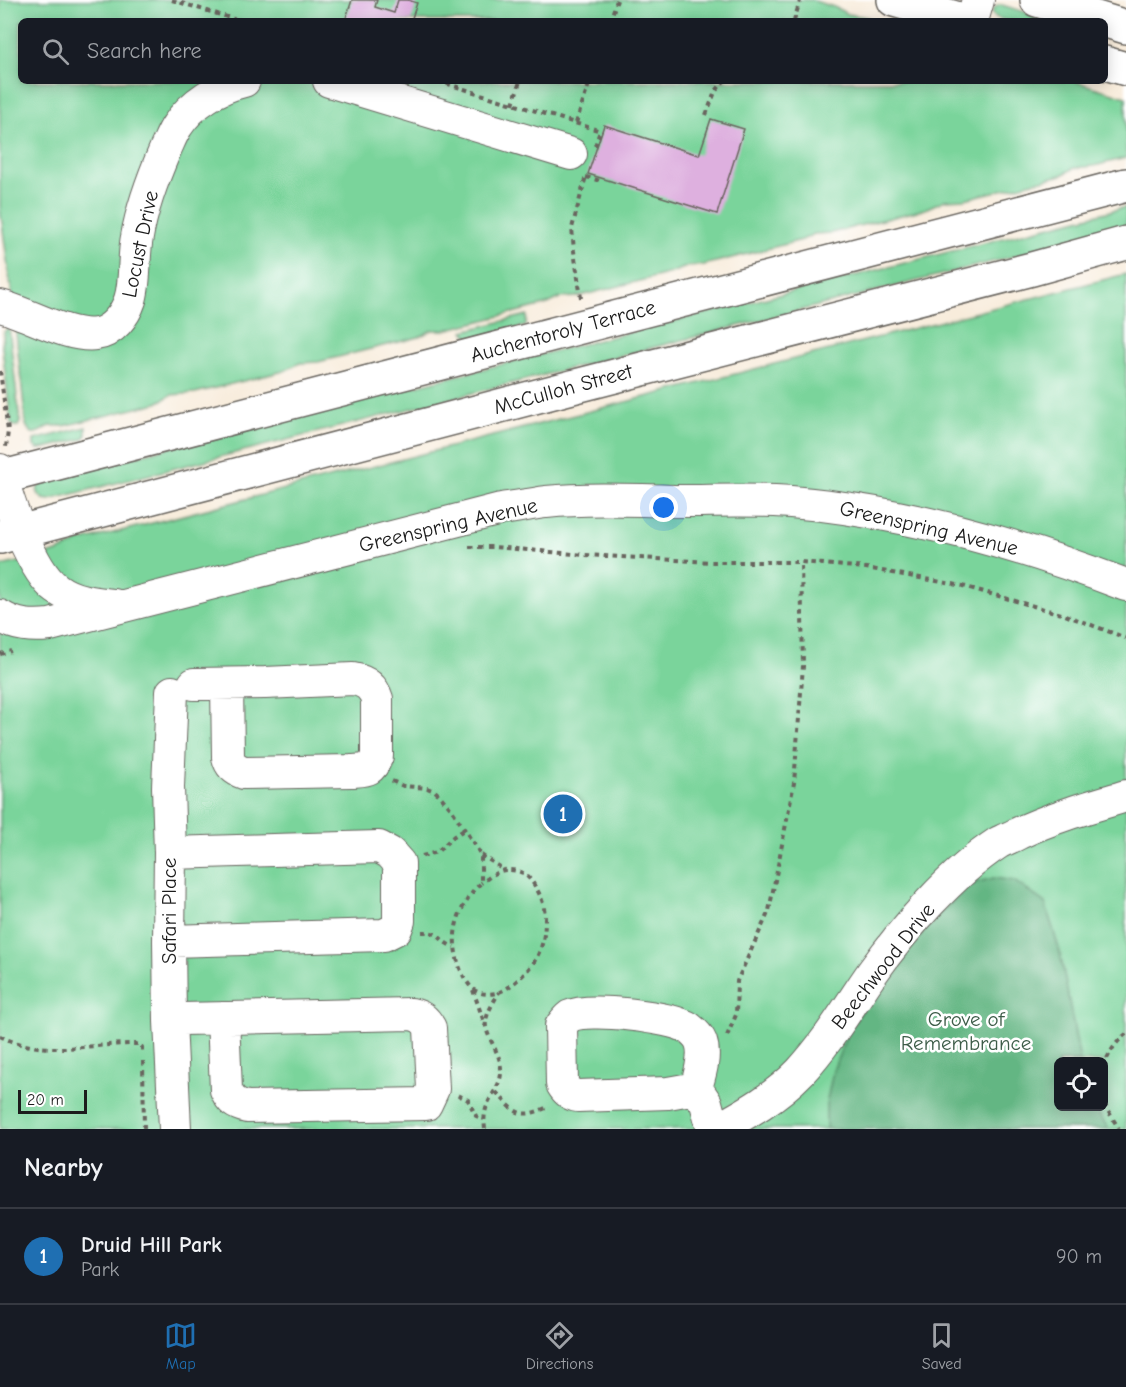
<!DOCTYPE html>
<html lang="en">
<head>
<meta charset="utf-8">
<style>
  :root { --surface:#171b24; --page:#20242c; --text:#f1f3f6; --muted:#9ea1a6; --line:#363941; --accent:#1f6fb2 }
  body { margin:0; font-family:"Comic Neue",sans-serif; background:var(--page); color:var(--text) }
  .controls { position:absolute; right:18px; bottom:18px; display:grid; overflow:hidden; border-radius:9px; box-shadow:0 3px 15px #0003 }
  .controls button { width:54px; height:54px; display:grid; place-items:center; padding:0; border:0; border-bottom:2px solid var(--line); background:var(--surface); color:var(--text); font:30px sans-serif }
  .scale { position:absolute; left:18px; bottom:15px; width:69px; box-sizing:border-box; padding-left:6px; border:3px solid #1c1c1c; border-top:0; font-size:16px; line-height:21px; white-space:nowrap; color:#1c1c1c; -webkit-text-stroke:4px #fff; paint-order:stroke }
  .you { position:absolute; left:664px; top:508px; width:21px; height:21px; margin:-15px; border:4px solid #fff; border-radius:50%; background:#1a73e8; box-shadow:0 0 0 9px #1a73e833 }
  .badge { display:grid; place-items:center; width:39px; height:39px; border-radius:50%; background:var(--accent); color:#fff; font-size:20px; font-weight:700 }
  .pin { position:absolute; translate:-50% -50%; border:3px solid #fff; box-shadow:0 2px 6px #0006 }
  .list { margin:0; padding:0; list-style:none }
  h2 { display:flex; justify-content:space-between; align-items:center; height:78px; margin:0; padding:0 24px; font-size:26px }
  h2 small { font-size:20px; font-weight:400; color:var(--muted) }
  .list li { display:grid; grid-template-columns:39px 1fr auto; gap:18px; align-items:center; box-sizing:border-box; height:96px; padding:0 24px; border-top:2px solid var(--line) }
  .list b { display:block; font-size:22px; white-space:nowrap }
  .list p { margin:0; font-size:20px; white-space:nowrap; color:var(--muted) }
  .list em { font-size:20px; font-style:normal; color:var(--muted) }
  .icon { flex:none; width:33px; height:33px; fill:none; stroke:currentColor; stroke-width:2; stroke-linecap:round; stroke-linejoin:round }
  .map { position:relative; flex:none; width:1126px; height:1129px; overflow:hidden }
  .search { position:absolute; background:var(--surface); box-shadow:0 3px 15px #0003; left:18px; right:18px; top:18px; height:66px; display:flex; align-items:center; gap:15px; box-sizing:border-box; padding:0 21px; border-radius:9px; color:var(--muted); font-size:22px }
  .sheet { height:174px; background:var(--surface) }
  nav { display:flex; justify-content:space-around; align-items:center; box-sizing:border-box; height:84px; border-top:2px solid var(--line); background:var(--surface); font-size:16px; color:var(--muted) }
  nav a { display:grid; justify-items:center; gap:3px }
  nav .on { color:var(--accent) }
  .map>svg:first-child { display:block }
</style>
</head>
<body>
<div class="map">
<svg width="1126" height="1129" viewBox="0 0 1126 1129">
  <rect width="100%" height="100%" fill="#fff"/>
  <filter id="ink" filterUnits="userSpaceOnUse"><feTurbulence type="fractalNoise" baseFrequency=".0167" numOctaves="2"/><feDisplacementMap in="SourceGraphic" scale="12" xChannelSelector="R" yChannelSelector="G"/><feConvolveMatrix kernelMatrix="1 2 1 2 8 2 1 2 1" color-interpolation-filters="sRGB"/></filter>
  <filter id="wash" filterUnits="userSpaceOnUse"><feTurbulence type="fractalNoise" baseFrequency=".008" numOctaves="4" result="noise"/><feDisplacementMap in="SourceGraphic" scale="24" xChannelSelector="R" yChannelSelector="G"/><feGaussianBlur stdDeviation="1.35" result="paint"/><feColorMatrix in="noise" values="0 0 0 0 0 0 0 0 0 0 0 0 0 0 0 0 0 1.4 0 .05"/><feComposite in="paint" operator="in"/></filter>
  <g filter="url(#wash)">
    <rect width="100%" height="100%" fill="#f8ecdb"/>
    <path fill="#7ad49b" stroke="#4b785c" stroke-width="1.5" fill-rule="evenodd" d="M0,0H812L834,7L848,14L866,17L878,21H21V81H1074L1126,97V158L1094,166L1074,168L1062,175L965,199L945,200L925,209L831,233L814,234L802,240L704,265L689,266L671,273L576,297L560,298L548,304L445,330H432L419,337L318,362L300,363L284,371L195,393L171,395L157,403L64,426C59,426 53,425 48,427C38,432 32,439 26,425L12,297L0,208Z
      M999,5H1002L1055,21C1044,21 998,25 993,14C992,12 993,11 993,9Z
      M1126,207V228L49,500L43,499C38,495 35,490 40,484L96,466L707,313Z
      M1126,274V1129H0V566C23,561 58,555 78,542ZM1058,1062H1104V1106H1058Z
      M527,315L526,326L471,340L464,331Z
      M9,327L20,422L18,426H14L11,424L2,346L4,332Z
      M86,427V436L83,439L41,449H37L34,446V440Z"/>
    <path fill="#63b683" stroke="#406950" stroke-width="1.5" d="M994,878L1014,881L1045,903L1060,952L1080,1061L1058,1062V1106L1093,1107L1109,1129H826V1105L833,1071L849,1029L895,964L933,920L970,884Z"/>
    <g id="blocks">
      <path fill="#deb0df" d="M352,0H377L375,7L394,13L398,0H408L417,3L411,21H345Z
        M711,119L744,129L717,214L588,174L604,125L699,155Z"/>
    </g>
  </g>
  <g filter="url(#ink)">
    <use href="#blocks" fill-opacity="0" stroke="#69655f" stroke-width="1.5"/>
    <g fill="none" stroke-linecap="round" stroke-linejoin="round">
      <defs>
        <path id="minor" d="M972,21L978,0
          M329,81L571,154
          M0,306C28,313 68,338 96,334C112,332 125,315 130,300C136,282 133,257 137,237C142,207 153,178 165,150C169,142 172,133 177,126C192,103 218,87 244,81
          M0,470C7,500 32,572 57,589C73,601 95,603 114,605
          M0,616C16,626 32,627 50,625L501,509C516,507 531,504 546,502C589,498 634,500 678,501C715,501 754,499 791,502C904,511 1021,545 1126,585
          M194,684L265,683L353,679C365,681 373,686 377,699V756C371,772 366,770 351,771L244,773C235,770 230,766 228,757L227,684
          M172,692L168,787L170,853L169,941L170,1021L175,1129
          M169,941L384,935L396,929L399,921V863L390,853L379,847L170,853
          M182,1019L411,1014C421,1016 425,1019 430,1028L433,1089L426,1104L247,1107C235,1104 231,1101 226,1090L223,1018
          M696,1088L668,1093L578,1096C570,1095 566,1091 562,1084L561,1026C564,1022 566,1019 570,1016C589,1007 671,1017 689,1028C693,1031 699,1037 701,1042C706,1056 700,1074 696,1088L706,1103L713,1129
          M718,1129C747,1113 777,1096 800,1072C828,1042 849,1006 872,973C904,928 952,873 998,843C1005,839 1012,837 1019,833C1053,817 1089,807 1126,796"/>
        <path id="major" d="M894,0L966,21
          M1037,0L1126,27
          M1105,63L1126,69
          M0,478L1126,185
          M0,537L572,387L1032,269L1126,243"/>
      </defs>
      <use href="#minor" stroke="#69655f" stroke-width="34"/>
      <use href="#major" stroke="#69655f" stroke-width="36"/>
      <path stroke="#69655f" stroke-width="4" stroke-dasharray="4.5 4.5" stroke-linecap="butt" d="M172,0L240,21
        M610,21L617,0
        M794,21L800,1
        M438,81L601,131
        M513,104L520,81
        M706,115L715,92L724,81
        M576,123L590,81
        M595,146L600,131
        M586,177L597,180L598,177
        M581,298L574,251L572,228L586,176
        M0,371L8,431L6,447
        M469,547H494L585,555L710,562H801L866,568L963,586L1065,615L1126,638
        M0,654L11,651
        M392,781L403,786L427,788L435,791L441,797L452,810L481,855V883C460,904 450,929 457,958C459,968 464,979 471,987C477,994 487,995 496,993C505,991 513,984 520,978C530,968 538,959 542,944C545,933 546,919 544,908C543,898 532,878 523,873C517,870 507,869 501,871C494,873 487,879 481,883
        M481,855L505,870
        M422,856L437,852L454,836L464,830
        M422,932C441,931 438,941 454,947
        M473,990L485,1025
        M0,1036C42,1058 92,1043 138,1044L142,1047V1051
        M727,1036L736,1015L737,981L769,911L794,783L803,666L801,562
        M143,1061L144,1129
        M1104,1067C1108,1054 1115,1043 1126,1034
        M496,1092C516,1113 519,1120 548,1107
        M458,1095L468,1100L476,1116L484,1119
        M1104,1104L1119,1129
        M485,1129C484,1121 484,1113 487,1106C491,1094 501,1085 501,1072C502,1055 489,1042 486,1027C484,1016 494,1002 499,992"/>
      <use href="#minor" stroke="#fff" stroke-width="32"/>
      <use href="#major" stroke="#fff" stroke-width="33"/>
    </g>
  </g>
  <g text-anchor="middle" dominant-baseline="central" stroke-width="5" stroke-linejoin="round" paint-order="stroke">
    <g font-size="21" fill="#1c1c1c" stroke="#fff">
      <text transform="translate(140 244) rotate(-78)">Locust Drive</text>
      <text transform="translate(563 331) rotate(-15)">Auchentoroly Terrace</text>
      <text transform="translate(563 389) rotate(-15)">McCulloh Street</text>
      <text transform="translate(448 525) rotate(-13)">Greenspring Avenue</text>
      <text transform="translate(929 528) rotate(13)">Greenspring Avenue</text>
      <text transform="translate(169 911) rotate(-90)">Safari Place</text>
      <text transform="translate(883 966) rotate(-52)">Beechwood Drive</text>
    </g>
    <g font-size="21" fill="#3d5c48" stroke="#fff">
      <text x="966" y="1019">Grove of<tspan x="966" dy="24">Remembrance</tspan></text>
    </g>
  </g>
</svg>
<div class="controls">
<button><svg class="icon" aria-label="locate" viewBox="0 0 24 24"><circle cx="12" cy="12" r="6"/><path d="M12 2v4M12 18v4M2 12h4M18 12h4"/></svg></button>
</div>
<div class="scale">20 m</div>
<div class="you"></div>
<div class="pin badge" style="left:563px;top:814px">1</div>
<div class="search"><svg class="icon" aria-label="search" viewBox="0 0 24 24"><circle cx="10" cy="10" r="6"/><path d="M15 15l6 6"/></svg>Search here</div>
</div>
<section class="sheet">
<h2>Nearby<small></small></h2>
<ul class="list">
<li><span class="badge">1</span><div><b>Druid Hill Park</b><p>Park</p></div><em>90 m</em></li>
</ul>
</section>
<nav>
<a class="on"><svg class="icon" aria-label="map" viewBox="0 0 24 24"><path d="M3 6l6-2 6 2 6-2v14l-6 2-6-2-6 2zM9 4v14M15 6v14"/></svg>Map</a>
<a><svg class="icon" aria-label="directions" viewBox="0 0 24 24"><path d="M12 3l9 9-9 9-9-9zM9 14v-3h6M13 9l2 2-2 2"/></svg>Directions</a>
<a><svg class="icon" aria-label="saved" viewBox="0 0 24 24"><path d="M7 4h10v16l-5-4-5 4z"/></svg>Saved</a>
</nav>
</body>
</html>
